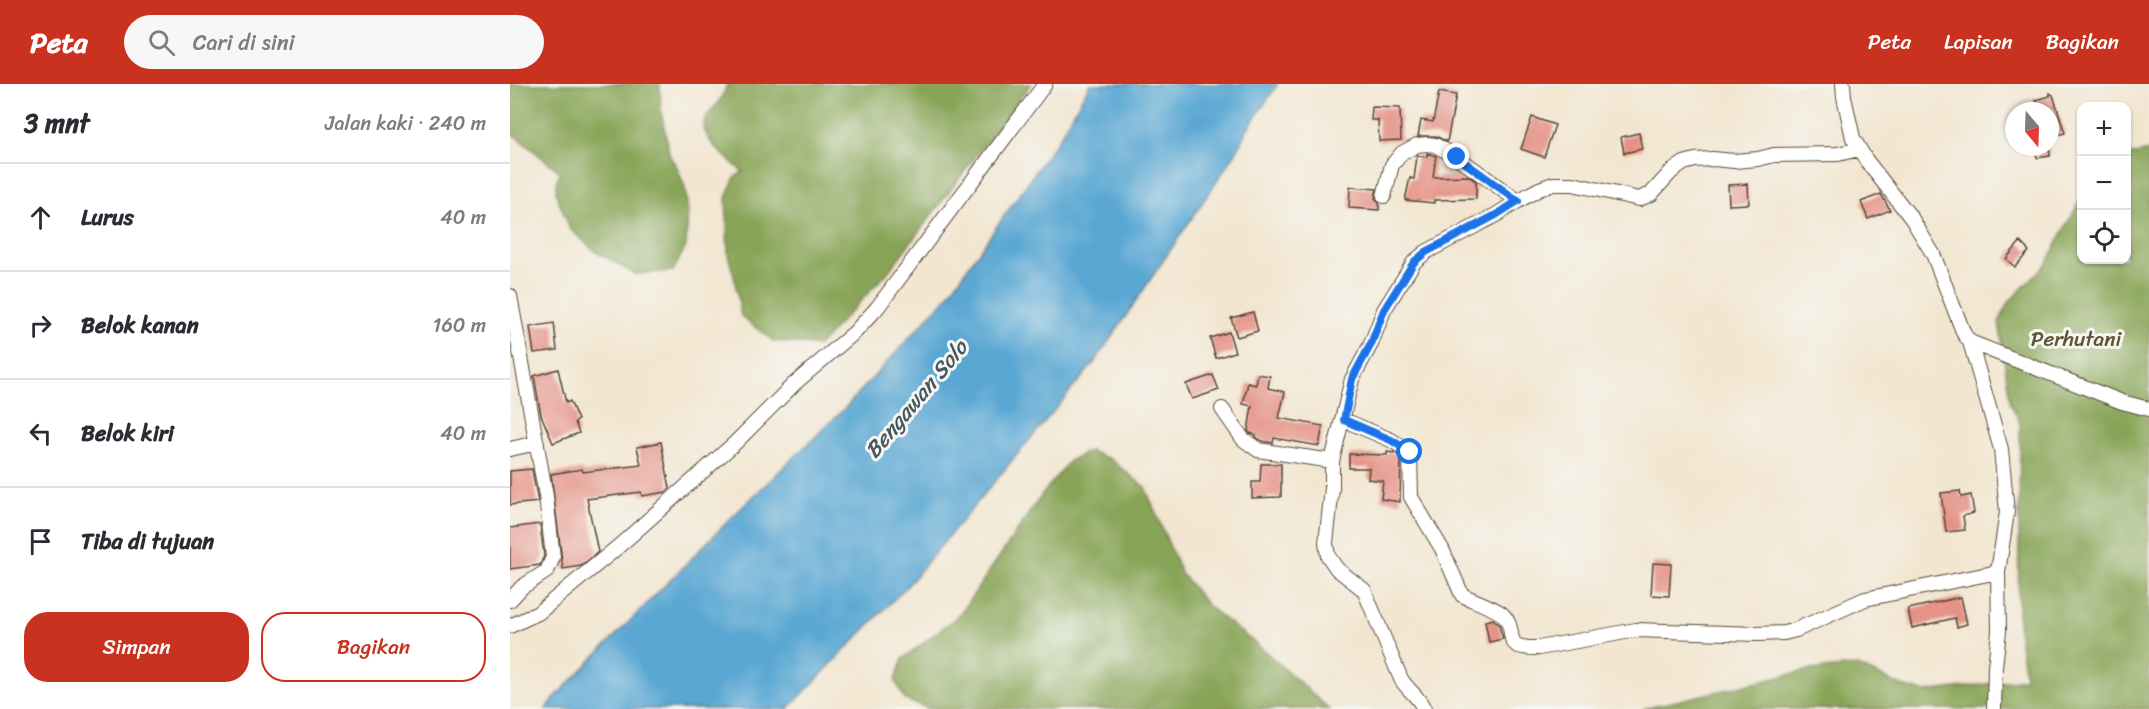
<!DOCTYPE html>
<html lang="id">
<head>
<meta charset="utf-8">
<style>
  :root { --surface:#fff; --page:#f7f7f7; --text:#2b2b33; --muted:#7c7c81; --line:#e1e1e2; --accent:#c8321e }
  body { margin:0; font-family:Sriracha,sans-serif; background:var(--page); color:var(--text) }
  .controls { position:absolute; right:18px; top:18px; display:grid; overflow:hidden; border-radius:12px; box-shadow:0 2px 4px #0004 }
  .controls button { width:54px; height:54px; display:grid; place-items:center; padding:0; border:0; border-bottom:2px solid var(--line); background:var(--surface); color:var(--text); font:30px sans-serif }
  .compass { position:absolute; left:1495px; top:18px; width:54px; height:54px; border-radius:50%; background:var(--surface); box-shadow:0 2px 4px #0004; rotate:161deg }
  .stop { position:absolute; width:18px; height:18px; margin:-14px; border:4px solid #1a73e8; border-radius:50%; background:#fff }
  .stop.end { background:#1a73e8; border-color:#fff; box-shadow:0 2px 6px #0008 }
  .list { margin:0; padding:0; list-style:none }
  h2 { display:flex; justify-content:space-between; align-items:center; height:78px; margin:0; padding:0 24px; font-size:26px }
  h2 small { font-size:20px; font-weight:400; color:var(--muted) }
  .list li { display:grid; grid-template-columns:39px 1fr auto; gap:18px; align-items:center; box-sizing:border-box; height:108px; padding:0 24px; border-top:2px solid var(--line) }
  .list b { display:block; font-size:22px; white-space:nowrap }
  .list em { font-size:20px; font-style:normal; color:var(--muted) }
  .actions { display:flex; gap:12px; padding:18px 24px }
  .actions a { flex:1; padding:14px 0; border:2px solid var(--accent); border-radius:24px; text-align:center; font-size:21px; color:var(--accent) }
  .actions .main { background:var(--accent); color:#fff }
  .icon { flex:none; width:33px; height:33px; fill:none; stroke:currentColor; stroke-width:2; stroke-linecap:round; stroke-linejoin:round }
  .map { position:relative; flex:none; width:1639px; height:625px; overflow:hidden }
  header { display:flex; align-items:center; gap:36px; box-sizing:border-box; height:84px; padding:0 30px; background:var(--accent); color:#fff }
  header strong { font-size:28px }
  nav { display:flex; gap:33px; margin-inline-start:auto; font-size:21px }
  .search { width:420px; height:54px; background:var(--page); display:flex; align-items:center; gap:15px; box-sizing:border-box; padding:0 21px; border-radius:33px; color:var(--muted); font-size:22px }
  main { display:flex }
  aside { flex:1; background:var(--surface) }
  .map>svg:first-child { display:block }
</style>
</head>
<body>
<header>
<strong>Peta</strong>
<div class="search"><svg class="icon" aria-label="search" viewBox="0 0 24 24"><circle cx="10" cy="10" r="6"/><path d="M15 15l6 6"/></svg>Cari di sini</div>
<nav><a>Peta</a><a>Lapisan</a><a>Bagikan</a></nav>
</header>
<main>
<aside>
<h2>3 mnt<small>Jalan kaki · 240 m</small></h2>
<ul class="list">
<li><svg class="icon" aria-label="ahead" viewBox="0 0 24 24"><path d="M12 20V5M6 11l6-6 6 6"/></svg><div><b>Lurus</b></div><em>40 m</em></li>
<li><svg class="icon" aria-label="right" viewBox="0 0 24 24"><path d="M7 20v-9h11M14 6l5 5-5 5"/></svg><div><b>Belok kanan</b></div><em>160 m</em></li>
<li><svg class="icon" aria-label="left" viewBox="0 0 24 24"><path d="M17 20v-9H6M10 6l-5 5 5 5"/></svg><div><b>Belok kiri</b></div><em>40 m</em></li>
<li><svg class="icon" aria-label="arrive" viewBox="0 0 24 24"><path d="M6 21V4h12l-3 4 3 4H6"/></svg><div><b>Tiba di tujuan</b></div></li>
</ul>
<div class="actions"><a class="main">Simpan</a><a>Bagikan</a></div>
</aside>
<div class="map">
<svg width="1639" height="625" viewBox="0 0 1639 625">
  <rect width="100%" height="100%" fill="#f6f6f2"/>
  <filter id="ink" filterUnits="userSpaceOnUse"><feTurbulence type="fractalNoise" baseFrequency=".0167" numOctaves="2"/><feDisplacementMap in="SourceGraphic" scale="12" xChannelSelector="R" yChannelSelector="G"/><feConvolveMatrix kernelMatrix="1 2 1 2 8 2 1 2 1" color-interpolation-filters="sRGB"/></filter>
  <filter id="wash" filterUnits="userSpaceOnUse"><feTurbulence type="fractalNoise" baseFrequency=".008" numOctaves="4" result="noise"/><feDisplacementMap in="SourceGraphic" scale="24" xChannelSelector="R" yChannelSelector="G"/><feGaussianBlur stdDeviation="1.35" result="paint"/><feColorMatrix in="noise" values="0 0 0 0 0 0 0 0 0 0 0 0 0 0 0 0 0 1.4 0 .05"/><feComposite in="paint" operator="in"/></filter>
  <g filter="url(#wash)">
    <rect width="100%" height="100%" fill="#f2e6d0"/>
    <path fill="#88a456" stroke="#62673a" stroke-width="1.5" d="M0,0H150L151,27L160,73L167,83L175,104L178,127L176,162L163,187L125,190L86,168L60,145L46,110V99L50,88L0,48Z
      M217,0H521L378,188L308,262L263,257L231,232L224,192L218,171L216,114L225,93L233,88C221,76 183,52 197,32C205,22 214,13 217,0Z
      M1639,67V625H1132L1300,586L1348,582L1392,602L1415,608L1515,595L1508,545L1510,339L1500,318L1489,238L1500,217L1536,180L1571,114L1572,176H1616L1617,72Z
      M579,367L600,375L635,403L671,489L698,522L755,567L819,625H419L395,616L385,596L393,575L450,530L531,412L559,377Z"/>
    <path fill="#5aa7d3" stroke="#4a6878" stroke-width="1.5" d="M580,0H768L736,47L726,69L584,279L398,501L278,625H36L48,610L222,433L335,324L437,213L549,54Z"/>
    <g id="blocks">
      <path fill="#e59387" d="M929,8L946,11L937,58L926,52H908L911,36L923,38Z
        M1540,9L1543,11L1555,49L1540,53V27H1530L1526,16L1540,12Z
        M862,23L890,24L891,56L869,57L868,36H861Z
        M1022,33L1045,41L1034,73L1011,65Z
        M1129,49L1132,65L1114,69L1111,53Z
        M1525,63H1539L1540,72L1527,74Z
        M917,69L926,72L923,93L958,92L966,97V115L924,116V119L895,116L900,94L904,95L907,72L917,73Z
        M1238,100L1239,120L1219,121L1218,101Z
        M840,103L867,105L865,114L869,119V126L839,124Z
        M1371,110L1380,126L1358,135L1351,118Z
        M1510,158L1519,167L1505,183L1496,175Z
        M743,228L748,247L727,253L721,234Z
        M44,239L47,266L24,269L20,243Z
        M719,248L725,268L706,274L700,254Z
        M48,285L56,319L60,317L68,336L65,338L69,349L43,359L31,331L24,292Z
        M748,290L760,292L758,304L775,308L769,334L813,342L809,362L764,354L763,359L752,357L745,353L746,351L740,349L738,347L742,322L733,320L738,299L746,301Z
        M703,291L709,306L682,315L676,300Z
        M151,358L160,404L156,408L132,412L131,408L77,415L88,468L71,482L53,485L41,390L72,385L73,388L131,381L127,363Z
        M877,368L885,369L891,373L890,418L871,415L873,397L858,395L859,384H839V370L877,371Z
        M751,380H771V413L742,414V398H750Z
        M22,385L28,418L0,421V387Z
        M1450,407L1451,413L1461,411L1464,429L1453,432L1455,446L1436,448L1431,409Z
        M30,440L34,472L30,481L0,485V444Z
        M1143,479L1161,480L1159,512L1141,511Z
        M1451,513L1457,540L1447,543L1445,534L1402,544L1398,525Z
        M983,535L989,541L993,555L979,558L975,537Z"/>
    </g>
  </g>
  <g filter="url(#ink)">
    <use href="#blocks" fill-opacity="0" stroke="#564639" stroke-width="1.5"/>
    <g fill="none" stroke-linecap="round" stroke-linejoin="round">
      <defs>
        <path id="minor" d="M1333,0L1334,13L1343,54L1356,76L1402,135L1423,170L1454,250L1460,258L1612,318L1639,325
          M874,112L882,81L892,69L907,61L917,60L925,61L947,73L1008,117
          M0,212L36,412L43,473L37,487L12,503L0,516
          M1460,258L1491,365L1497,428L1488,488L1489,547L1485,583L1484,625
          M712,325L733,355L748,366L822,377
          M834,336L881,356L900,368L901,413L932,465L952,511C962,516 985,524 992,530C1011,549 987,565 1029,564L1126,546L1247,550L1274,549L1286,546L1355,515L1488,488
          M0,365L27,359
          M0,542L28,529L109,462L225,359L284,300L345,248L367,224L535,0
          M914,625C907,610 899,608 891,595L854,506L827,485L818,472L816,459L822,404V377L842,295L861,260L874,226L904,178L916,168L986,131L1008,117L1029,105L1043,100H1063L1129,115L1141,110L1161,88L1174,79L1185,76L1203,75L1224,77L1248,75L1264,71L1328,70L1349,65"/>
      </defs>
      <use href="#minor" stroke="#564639" stroke-width="16"/>
      <use href="#minor" stroke="#fff" stroke-width="14"/>
    </g>
  </g>
  <g fill="none" stroke-linecap="round" stroke-linejoin="round" filter="url(#ink)">
    <path stroke="#1a73e8" stroke-width="8" d="M900,368L881,356L834,336L842,295L861,260L874,226L904,178L916,168L986,131L1008,117L947,73"/>
  </g>
  <g text-anchor="middle" dominant-baseline="central" stroke-width="6" stroke-linejoin="round" paint-order="stroke">
    <g font-size="21" fill="#5d5632" stroke="#f6f6f2">
      <text x="1566" y="255">Perhutani</text>
    </g>
    <g font-size="22" font-style="italic" fill="#46565d" stroke="#f6f6f2">
      <text transform="translate(406 315) rotate(-50)">Bengawan Solo</text>
    </g>
  </g>
</svg>
<div class="controls">
<button>+</button>
<button>−</button>
<button><svg class="icon" aria-label="locate" viewBox="0 0 24 24"><circle cx="12" cy="12" r="6"/><path d="M12 2v4M12 18v4M2 12h4M18 12h4"/></svg></button>
</div>
<svg class="compass" viewBox="-18 -18 36 36"><path d="M0-13l5 13h-10z" fill="#e53935"/><path d="M0 13l5-13h-10z" fill="#7c7c81"/></svg>
<div class="stop" style="left:900px;top:368px"></div>
<div class="stop end" style="left:947px;top:73px"></div>
</div>
</main>
</body>
</html>
